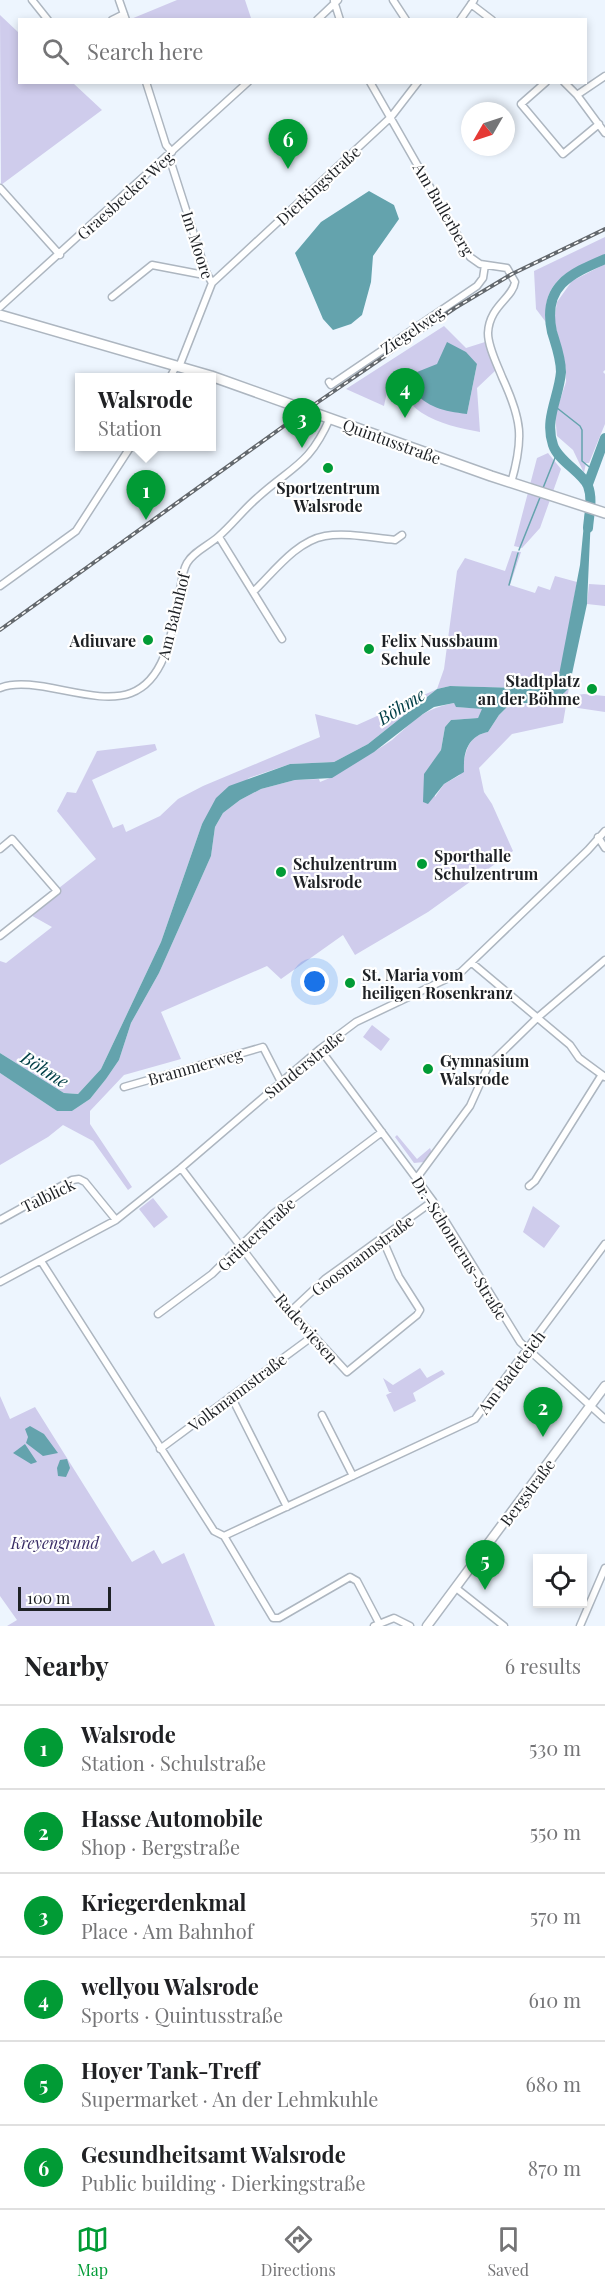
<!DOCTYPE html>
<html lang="en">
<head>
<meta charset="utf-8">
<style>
  :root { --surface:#fff; --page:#f6f6f6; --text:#202124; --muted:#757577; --line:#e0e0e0; --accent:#019b35 }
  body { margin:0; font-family:"Playfair Display",serif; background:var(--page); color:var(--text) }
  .controls { position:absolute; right:18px; bottom:18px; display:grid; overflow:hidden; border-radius:0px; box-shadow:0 3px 9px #0003 }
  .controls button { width:54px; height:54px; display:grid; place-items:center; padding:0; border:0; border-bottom:2px solid var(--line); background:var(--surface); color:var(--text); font:30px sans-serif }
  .compass { position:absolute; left:461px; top:102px; width:54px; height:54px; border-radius:50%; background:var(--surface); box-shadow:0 3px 9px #0003; rotate:231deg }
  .scale { position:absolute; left:18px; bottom:15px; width:93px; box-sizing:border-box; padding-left:6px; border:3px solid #1e2125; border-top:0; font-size:16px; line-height:21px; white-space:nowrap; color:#1e2125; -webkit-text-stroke:4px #fff; paint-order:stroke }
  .you { position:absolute; left:315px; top:982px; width:21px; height:21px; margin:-15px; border:4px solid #fff; border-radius:50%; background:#1a73e8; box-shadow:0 0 0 9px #1a73e833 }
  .badge { display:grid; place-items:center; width:39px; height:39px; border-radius:50%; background:var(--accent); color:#fff; font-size:20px; font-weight:700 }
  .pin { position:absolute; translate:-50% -50px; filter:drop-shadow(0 2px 3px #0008) }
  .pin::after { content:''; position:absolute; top:32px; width:21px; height:18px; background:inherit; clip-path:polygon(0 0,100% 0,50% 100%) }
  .popup { position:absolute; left:75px; top:373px; width:141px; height:78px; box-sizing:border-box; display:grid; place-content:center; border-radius:0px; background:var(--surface); filter:drop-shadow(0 2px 4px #0005); font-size:20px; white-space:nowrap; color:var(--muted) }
  .popup b { font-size:22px; color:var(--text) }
  .popup::after { content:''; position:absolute; left:50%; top:100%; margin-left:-12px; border:12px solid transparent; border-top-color:var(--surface) }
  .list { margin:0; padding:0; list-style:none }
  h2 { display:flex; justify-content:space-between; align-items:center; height:78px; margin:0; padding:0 24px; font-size:26px }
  h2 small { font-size:20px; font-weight:400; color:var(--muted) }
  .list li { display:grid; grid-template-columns:39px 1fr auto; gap:18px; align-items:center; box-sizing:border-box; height:84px; padding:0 24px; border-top:2px solid var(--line) }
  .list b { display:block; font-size:22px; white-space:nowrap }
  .list p { margin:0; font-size:20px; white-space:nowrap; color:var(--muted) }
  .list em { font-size:20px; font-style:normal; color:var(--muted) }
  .icon { flex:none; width:33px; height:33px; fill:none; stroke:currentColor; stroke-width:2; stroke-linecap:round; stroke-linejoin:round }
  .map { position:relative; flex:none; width:605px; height:1626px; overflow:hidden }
  .search { position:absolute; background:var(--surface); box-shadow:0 3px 9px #0003; left:18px; right:18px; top:18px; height:66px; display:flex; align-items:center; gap:15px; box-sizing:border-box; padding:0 21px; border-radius:0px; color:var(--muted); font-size:22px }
  .sheet { height:582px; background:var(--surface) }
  nav { display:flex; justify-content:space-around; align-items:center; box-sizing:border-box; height:84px; border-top:2px solid var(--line); background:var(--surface); font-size:16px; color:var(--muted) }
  nav a { display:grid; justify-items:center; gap:3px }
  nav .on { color:var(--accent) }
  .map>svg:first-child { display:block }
</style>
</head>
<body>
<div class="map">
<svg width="605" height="1626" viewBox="0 0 605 1626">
  <rect width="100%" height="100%" fill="#edf5fe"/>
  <path fill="#cfccec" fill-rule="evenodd" d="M177,0H245L251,18L131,19Z
    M0,15L19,33L20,82L73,83L102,110L1,185Z
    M605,237V256C582,265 553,273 547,301C545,308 548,317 548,325L536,309L534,271Z
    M605,264V370L603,372L605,374V424L589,463H586L584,473L573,450L557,436L555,415L566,382V369L554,320L557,302L572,281Z
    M444,326L466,348L485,342L496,370L477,388L480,432C460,428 439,424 422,413C404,401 412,394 387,392L384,406L346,389ZM437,364H477L467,414Z
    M548,453L561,469L540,528L522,548L514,546L537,458Z
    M512,551L521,552L510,585L535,593L538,586L550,590L555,576L577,582L559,680L547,689L450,686L437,689L368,744L334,762L290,764L249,778L202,824L161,942L101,1069L78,1094L64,1093L0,1053V961L6,963L52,927L27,913L96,859L57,811L67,792L76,793L97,751L155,744L157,750L92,780L113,828L123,824L126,832L160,816L178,799L203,786L320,737L315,714L357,725L437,689L444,669L457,571L465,558L505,571Z
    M589,584L605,585V606L587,604Z
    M569,688L563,723L512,734L479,768L484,792L492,804L513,851L428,912L355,955L343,935L281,979L267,966L161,1012L181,1059L124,1075L90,1111V1124L132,1187L128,1190L93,1141L63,1125L48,1137L0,1165V1073L57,1111H72L90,1099L106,1079L119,1060L131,1023L159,973L211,856L215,827L223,813L240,800L261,789L295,780L319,779L320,782C332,778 341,771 352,764C366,756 379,749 392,740C415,720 423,709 454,703L457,707L483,709L478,718L451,720L445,727L441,750L434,761L435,797L444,784L460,775C467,755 464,737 488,732L499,715L511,703C539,703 549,709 569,688Z
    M584,694L605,696V712L578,708L575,706L577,695Z
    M372,1025L390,1039L381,1051L363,1037Z
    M397,1135L417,1159L430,1148L432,1153L424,1162L414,1163L395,1137Z
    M153,1198L168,1217L154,1228L139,1209Z
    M533,1206L560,1226L544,1248L523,1232Z
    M420,1368L427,1378L442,1370L445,1374L413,1393L416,1401L394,1412L386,1395L392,1392H389L383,1378L393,1385Z
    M0,1396L10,1419L35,1407L132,1562L154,1550L162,1564L184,1553L215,1626H7L17,1620L0,1596Z"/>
  <path fill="#64a3ad" d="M369,191L394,205L399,219L373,256L371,282L362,315L351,324L333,330L323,319L295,253L321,222Z
    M447,342L466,352L477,364L467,414C443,411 428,408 411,389L417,372L437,364Z
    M585,513L591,516L587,604L569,688L558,699L549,703H511L499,715L488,732C468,736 463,752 464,772L444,784L428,804L423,802L424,774L441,750L445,727L451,720L478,718L482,709L456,707L454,703L434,707L423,714L374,752L332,778L295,780L261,789L240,800L223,813L215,827L211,856L159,973L131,1023L119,1060L106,1079L90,1099L72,1111H57L0,1073V1053L64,1093L78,1094L101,1069L161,942L202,824L216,798L229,786L290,764L334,762L368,744L437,689L450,686L547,689L558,680L580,565Z
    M30,1426L44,1434L58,1453L43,1456L26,1443L28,1437L25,1429Z
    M25,1444L37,1462L31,1464L13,1453Z
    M67,1459L70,1468L66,1477L58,1476L57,1468L60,1460Z"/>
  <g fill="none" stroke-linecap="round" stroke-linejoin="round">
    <path stroke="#64a3ad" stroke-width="1.5" d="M552,404L580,426L582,430V461L593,470
      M543,488L557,453
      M519,550L541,495
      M509,585L518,553"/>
    <path stroke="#64a3ad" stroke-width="10" d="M588,484L605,438
      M588,528C589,515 593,499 588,486C583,473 558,461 553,445C544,419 559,397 561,372C561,358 556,345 552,332C542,286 570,274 605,259"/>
    <defs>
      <path id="minor" d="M32,0L48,20
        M119,0L126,20
        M393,0L406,20
        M334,1L340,20
        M471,4L492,20
        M112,20L124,14
        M317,20L338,0
        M460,20L474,0
        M146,82L166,145L172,152
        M370,82L470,257L480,264L507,268L515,282C513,298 489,306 488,333C488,347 497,364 502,377C522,420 524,438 511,483
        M546,82L521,104L563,154L599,124
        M564,82L577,95L605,133
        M577,95L605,76
        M166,158L172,166L206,272L212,283
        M0,188L60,255
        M212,283L391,117L418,82
        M112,297L152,265L199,274L206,272
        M0,307L248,82
        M179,367L212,283
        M170,378L176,366
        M329,382L331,385L477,286L483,278L485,265
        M219,537L282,639
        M0,586L76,531L131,446
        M253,592C273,573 296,541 325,536C346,532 373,538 395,540L402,535
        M0,688C34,674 94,707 131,693C170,678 173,620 181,585C182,578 183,570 187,563C193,552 209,545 218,537C232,525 243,510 257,498C292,466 309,466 330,418
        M598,837L605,848
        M0,849L12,839L57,891L0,936
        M472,963L570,1045L579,1058L605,1077
        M320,1049L433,1201L520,1342L605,1419
        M124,1087L263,1047L281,1082
        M181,1168L286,1306L347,1372L417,1315L420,1310L399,1277L382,1238
        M416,1179L470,1106L488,1066L537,1018L605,960
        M529,1186L535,1181L601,1076
        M0,1220L72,1180L79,1179L85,1182L116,1220
        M41,1261L214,1531L224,1536
        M0,1282L116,1220L181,1168L320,1049L356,1022L461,972L588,850L605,831
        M292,1310L325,1279L433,1201
        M158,1314L212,1274L274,1213L382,1132
        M231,1396L287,1507
        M322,1415L353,1476
        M160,1449L313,1336
        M224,1536L475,1419L605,1244
        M224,1536L273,1618H279L350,1577L357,1581L379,1623
        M456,1588L504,1626
        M374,1626L394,1618L410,1626
        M580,1626L605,1568"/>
      <path id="secondary" d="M427,1626L605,1386"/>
      <path id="primary" d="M0,315L211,376L491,476L605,513"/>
    </defs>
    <use href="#minor" stroke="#adb6c0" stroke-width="9"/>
    <use href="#secondary" stroke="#adb6c0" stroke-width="11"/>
    <use href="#primary" stroke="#adb6c0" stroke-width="12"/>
    <use href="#minor" stroke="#fff" stroke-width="6"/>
    <use href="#secondary" stroke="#fff" stroke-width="8"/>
    <use href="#primary" stroke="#fff" stroke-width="9"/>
    <defs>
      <path id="rail" d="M0,630L302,413L455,308L512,274L605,229"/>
    </defs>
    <use href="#rail" stroke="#63686d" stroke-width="4"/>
    <use href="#rail" stroke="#fff" stroke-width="1.5" stroke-dasharray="4.5" stroke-linecap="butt"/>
  </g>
  <g fill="#019b35" stroke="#fff" stroke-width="2">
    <circle cx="328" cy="468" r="6"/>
    <circle cx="148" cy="640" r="6"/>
    <circle cx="369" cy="649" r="6"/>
    <circle cx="592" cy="689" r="6"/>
    <circle cx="422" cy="864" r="6"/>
    <circle cx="281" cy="872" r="6"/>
    <circle cx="350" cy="983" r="6"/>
    <circle cx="428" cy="1069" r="6"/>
  </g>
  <g text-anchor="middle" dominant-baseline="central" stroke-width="4.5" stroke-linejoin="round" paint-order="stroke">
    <g font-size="16" fill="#1e2125" stroke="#fff">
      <text transform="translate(318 185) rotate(-43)">Dierkingstraße</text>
      <text transform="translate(125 195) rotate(-42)">Graesbecker Weg</text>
      <text transform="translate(444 209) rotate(60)">Am Bullerberg</text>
      <text transform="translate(198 245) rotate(72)">Im Moore</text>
      <text transform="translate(412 330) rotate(-34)">Ziegelweg</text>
      <text transform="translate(392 441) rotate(20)">Quintusstraße</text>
      <text transform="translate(173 616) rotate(-76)">Am Bahnhof</text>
      <text transform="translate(304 1064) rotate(-39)">Sunderstraße</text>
      <text transform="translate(195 1066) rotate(-16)">Brammerweg</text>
      <text transform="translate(48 1195) rotate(-26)">Talblick</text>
      <text transform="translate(256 1234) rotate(-43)">Grütterstraße</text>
      <text transform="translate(460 1248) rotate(58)">Dr.-Schomerus-Straße</text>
      <text transform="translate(362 1255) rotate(-37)">Goosmannstraße</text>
      <text transform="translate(307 1328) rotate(49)">Radewiesen</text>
      <text transform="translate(511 1372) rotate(-53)">Am Badeteich</text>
      <text transform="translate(237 1392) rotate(-37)">Volkmannstraße</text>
      <text transform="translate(527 1492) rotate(-53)">Bergstraße</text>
    </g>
    <g font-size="16" font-weight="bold" fill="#1e2125" stroke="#fff" text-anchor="start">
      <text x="328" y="487" text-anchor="middle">Sportzentrum<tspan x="328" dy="18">Walsrode</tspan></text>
      <text x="136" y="640" text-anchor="end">Adiuvare</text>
      <text x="381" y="640">Felix Nussbaum<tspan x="381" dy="18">Schule</tspan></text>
      <text x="580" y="680" text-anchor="end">Stadtplatz<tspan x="580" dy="18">an der Böhme</tspan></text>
      <text x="434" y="855">Sporthalle<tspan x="434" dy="18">Schulzentrum</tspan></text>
      <text x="293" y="863">Schulzentrum<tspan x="293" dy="18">Walsrode</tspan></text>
      <text x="362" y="974">St. Maria vom<tspan x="362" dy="18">heiligen Rosenkranz</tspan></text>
      <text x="440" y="1060">Gymnasium<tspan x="440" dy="18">Walsrode</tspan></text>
    </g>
    <g font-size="16" font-style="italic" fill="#392d66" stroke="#fff">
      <text x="55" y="1542">Kreyengrund</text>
    </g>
    <g font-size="18" font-style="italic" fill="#003e46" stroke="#fff">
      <text transform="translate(401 706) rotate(-32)">Böhme</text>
      <text transform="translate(45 1069) rotate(32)">Böhme</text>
    </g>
  </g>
</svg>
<div class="controls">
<button><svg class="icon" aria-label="locate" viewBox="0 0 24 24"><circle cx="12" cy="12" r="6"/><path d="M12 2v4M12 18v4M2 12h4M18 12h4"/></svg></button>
</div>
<svg class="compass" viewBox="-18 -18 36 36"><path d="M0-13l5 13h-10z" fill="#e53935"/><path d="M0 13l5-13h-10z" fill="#757577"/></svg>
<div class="scale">100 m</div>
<div class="you"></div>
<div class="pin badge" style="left:146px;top:520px">1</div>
<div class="popup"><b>Walsrode</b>Station</div>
<div class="pin badge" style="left:543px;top:1437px">2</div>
<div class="pin badge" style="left:302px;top:448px">3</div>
<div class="pin badge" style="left:405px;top:418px">4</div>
<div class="pin badge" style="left:485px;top:1590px">5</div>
<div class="pin badge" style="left:288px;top:169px">6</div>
<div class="search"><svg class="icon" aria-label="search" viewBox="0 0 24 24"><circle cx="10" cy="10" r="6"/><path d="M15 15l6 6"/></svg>Search here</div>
</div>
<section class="sheet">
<h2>Nearby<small>6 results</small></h2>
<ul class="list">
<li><span class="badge">1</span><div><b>Walsrode</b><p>Station · Schulstraße</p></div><em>530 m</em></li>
<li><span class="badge">2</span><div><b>Hasse Automobile</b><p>Shop · Bergstraße</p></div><em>550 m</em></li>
<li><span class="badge">3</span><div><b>Kriegerdenkmal</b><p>Place · Am Bahnhof</p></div><em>570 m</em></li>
<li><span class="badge">4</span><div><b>wellyou Walsrode</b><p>Sports · Quintusstraße</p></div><em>610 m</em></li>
<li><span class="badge">5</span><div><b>Hoyer Tank-Treff</b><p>Supermarket · An der Lehmkuhle</p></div><em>680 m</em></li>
<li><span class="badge">6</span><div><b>Gesundheitsamt Walsrode</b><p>Public building · Dierkingstraße</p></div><em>870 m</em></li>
</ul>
</section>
<nav>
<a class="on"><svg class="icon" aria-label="map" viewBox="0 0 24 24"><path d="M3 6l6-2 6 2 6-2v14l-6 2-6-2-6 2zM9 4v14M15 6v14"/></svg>Map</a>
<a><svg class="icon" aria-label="directions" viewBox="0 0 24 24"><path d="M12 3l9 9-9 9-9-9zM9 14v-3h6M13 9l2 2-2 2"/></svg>Directions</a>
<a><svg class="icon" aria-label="saved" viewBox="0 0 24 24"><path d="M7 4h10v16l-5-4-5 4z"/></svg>Saved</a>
</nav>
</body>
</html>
